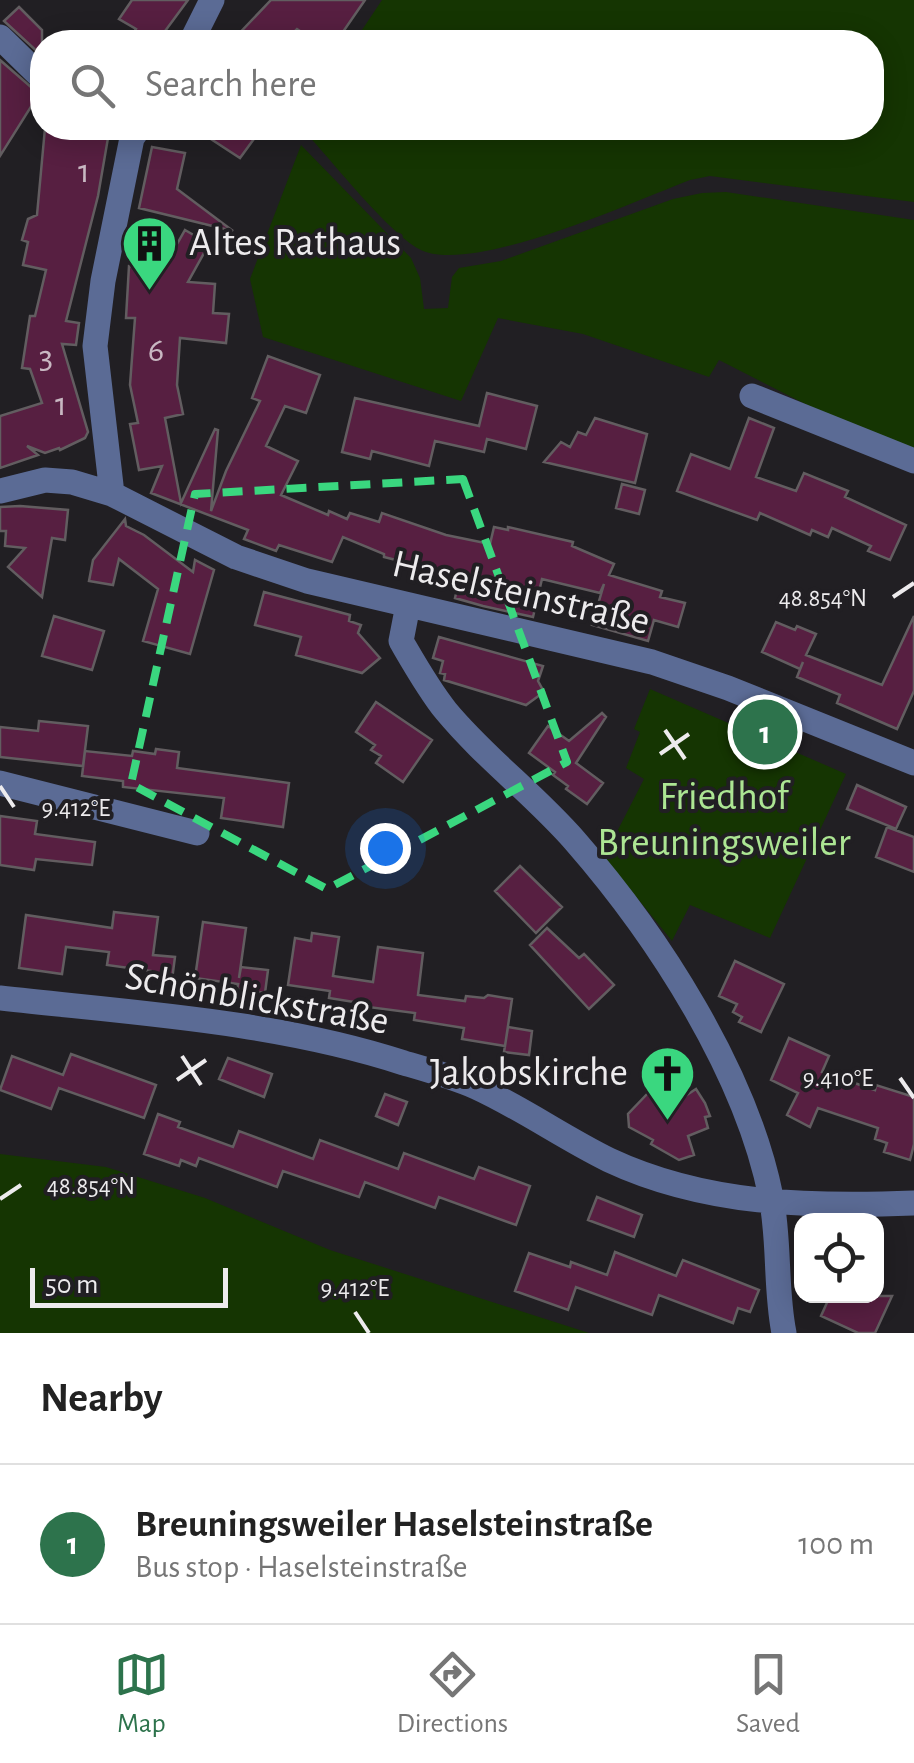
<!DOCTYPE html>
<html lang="en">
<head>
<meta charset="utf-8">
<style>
  :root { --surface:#fff; --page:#f6f6f6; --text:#222; --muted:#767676; --line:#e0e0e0; --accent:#2d734c }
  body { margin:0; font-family:"Alegreya Sans",sans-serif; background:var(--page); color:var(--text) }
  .controls { position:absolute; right:30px; bottom:30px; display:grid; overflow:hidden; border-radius:20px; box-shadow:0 5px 25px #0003 }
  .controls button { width:90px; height:90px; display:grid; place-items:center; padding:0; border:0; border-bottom:2px solid var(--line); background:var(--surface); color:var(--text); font:50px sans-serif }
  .scale { position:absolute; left:30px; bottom:25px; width:198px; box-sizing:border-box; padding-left:10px; border:5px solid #edebed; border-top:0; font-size:28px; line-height:35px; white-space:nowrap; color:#edebed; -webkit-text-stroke:8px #211f23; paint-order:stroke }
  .you { position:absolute; left:385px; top:848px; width:35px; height:35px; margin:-25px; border:8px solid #fff; border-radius:50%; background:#1a73e8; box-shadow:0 0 0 15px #1a73e833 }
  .badge { display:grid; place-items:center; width:65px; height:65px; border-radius:50%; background:var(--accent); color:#fff; font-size:32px; font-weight:700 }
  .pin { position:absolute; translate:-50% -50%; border:5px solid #fff; box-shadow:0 2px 10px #0006 }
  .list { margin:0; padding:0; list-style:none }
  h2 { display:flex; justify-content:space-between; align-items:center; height:130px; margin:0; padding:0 40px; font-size:42px }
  h2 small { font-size:32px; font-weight:400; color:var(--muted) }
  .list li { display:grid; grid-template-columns:65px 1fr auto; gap:30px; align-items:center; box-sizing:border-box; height:160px; padding:0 40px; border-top:2px solid var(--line) }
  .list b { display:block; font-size:38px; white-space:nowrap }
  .list p { margin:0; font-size:32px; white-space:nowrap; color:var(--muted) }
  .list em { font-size:32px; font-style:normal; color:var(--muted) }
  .icon { flex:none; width:55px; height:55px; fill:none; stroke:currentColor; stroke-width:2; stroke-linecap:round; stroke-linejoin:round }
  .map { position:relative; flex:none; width:914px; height:1333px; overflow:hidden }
  .search { position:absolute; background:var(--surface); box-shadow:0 5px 25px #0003; left:30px; right:30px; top:30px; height:110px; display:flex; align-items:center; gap:25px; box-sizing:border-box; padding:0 35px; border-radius:40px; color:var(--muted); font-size:38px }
  .sheet { height:290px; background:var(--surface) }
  nav { display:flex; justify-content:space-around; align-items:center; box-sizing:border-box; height:140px; border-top:2px solid var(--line); background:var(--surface); font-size:28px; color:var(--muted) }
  nav a { display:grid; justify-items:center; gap:5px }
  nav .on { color:var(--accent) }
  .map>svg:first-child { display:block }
</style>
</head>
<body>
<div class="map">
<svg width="914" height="1333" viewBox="0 0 914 1333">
  <rect width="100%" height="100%" fill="#211f23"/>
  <path fill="#153502" d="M382,0H914V202L710,176L690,180C635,201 469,277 419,249C387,231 333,162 306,133L308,128H872V42H354Z
    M301,145L411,258L420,278L424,309L448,308L452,277L459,268L501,261L673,199L702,193L726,192L914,220V451L819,411L719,360L709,377L583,334L498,318L461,401L263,337L250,279Z
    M650,689L846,774L770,938L690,905L672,941L604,857L644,779L626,768L640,732L634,729Z
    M0,1154L106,1167L205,1198L330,1250L589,1333H0Z"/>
  <path fill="#571f41" stroke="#625d60" stroke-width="2.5" d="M132,0H188L157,42H128L136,29L119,19Z
    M271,0H365L336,42H317L297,29L284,42H231Z
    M19,7L42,30V56L4,21Z
    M0,60L39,94L0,156Z
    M45,128H65L108,138L98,196L66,321L79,323L76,345L62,344L88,432L85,438L60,450L59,448L45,453L27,446L38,455L0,468V416L42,403L30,369L22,368L30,316H35L46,270L23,265L28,242L22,240L28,219L37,215Z
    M194,128H262L240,158Z
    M152,147L185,153L177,189L233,231L139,208Z
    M185,230L209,244L188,282L215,284L213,313L229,314L226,343L180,338L177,385L183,414L165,418L181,503L215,429L218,430L211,511L226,471L260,401L252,398L268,356L320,375L306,413L285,406L266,446L298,461L281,495L328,515L329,511L347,519L350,513L379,522L382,513L446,535L490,544L494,527L508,530V527L573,542L572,546L614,564L609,575L662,591L660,597L685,603L678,627L654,620L648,641L592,625L604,584L600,593L542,579L533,617L483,606L455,598L460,576L384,557V554L343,537L332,562L279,545L276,551L244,539L248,530L151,493L162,466L139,470L130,424L138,423L130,385L135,318H126L129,266L164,267Z
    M487,393L537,406L526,449L487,439L484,452L435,441L429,466L372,451L370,459L342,452L355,398L479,426Z
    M595,418L647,434L635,483L544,462L561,442L570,447L578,432L586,435Z
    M749,418L774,428L756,477L796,491L804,473L848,491L845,497L906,525L890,560L868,551L871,546L832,528L828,537L812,530L810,535L760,513L757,520L677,491L691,454L730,469Z
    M622,484L645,490L639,514L616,508Z
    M20,506L68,510L65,540L52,538L42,597L8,567L25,548L5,546L6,531H0V507Z
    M125,519L126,526L144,535L193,572L195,560L214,570L190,654L143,641L158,589L119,559L113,585L89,581L93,560Z
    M264,592L350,615L349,621L361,625L358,633L380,658L362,673L296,655L301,637L255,625Z
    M54,616L104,631L92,670L42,656Z
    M914,616V691L897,729L837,703L840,695L797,677L803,662L800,669L762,652L776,622L795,630L797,626L816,634L806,655L882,685Z
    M439,637L543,666L538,681L544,692L526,705L444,680L445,674L440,673L443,661L433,658Z
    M376,702L432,740L403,782L376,763L381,756L371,750L375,745L356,732Z
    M602,713L606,717L576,763L603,783L587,804L566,789L568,786L553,775L555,772L529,753L548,726L569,741Z
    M39,721L88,726L83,766L0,757V727L38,731Z
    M156,749L179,752L177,768L289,783L283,827L221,818L224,798L123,787V781L82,776L85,751L132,756L133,751L155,754Z
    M857,785L906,807L896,829L847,809Z
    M0,816L37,821L35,834L95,842L92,865L36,859L34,870L0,865Z
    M887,827L914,837V872L876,857Z
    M520,866L562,907L536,933L495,891Z
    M114,912L158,917L153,955L175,957L172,980L150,978L151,971L107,965L109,952L66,947L62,974L19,968L26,915L112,928Z
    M203,922L246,928L239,978L241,967L268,970L265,993L237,989L238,984L195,978Z
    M547,928L579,958L584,954L614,985L589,1009L530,945Z
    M312,933L339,937L333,976L373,982L378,947L423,953L418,995L465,1001L466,996L484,998L488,995L512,999L505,1046L462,1039L464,1028L414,1020L415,1013L353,1005L354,1002L329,998L330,991L288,985L295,938L311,941Z
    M735,961L784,984L761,1032L739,1022L742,1017L733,1012L737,1004L719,996Z
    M508,1027L532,1031L529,1055L504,1052Z
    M789,1038L829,1056L822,1072L875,1090L876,1085L914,1097V1144L910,1160L884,1152L887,1143L875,1139L878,1128L818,1108L810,1127L787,1115L798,1093L771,1080Z
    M71,1054L156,1085L144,1118L59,1088L51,1109L0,1090L12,1056L63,1075Z
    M228,1058L272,1074L264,1097L219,1079Z
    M660,1086L682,1098L696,1089L705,1103L710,1116L705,1117L708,1128L688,1136L694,1155L679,1160L651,1144L653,1140L629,1127L628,1114L649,1092L654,1095Z
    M385,1094L407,1102L398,1125L376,1116Z
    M158,1114L180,1122L178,1127L233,1147L239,1131L313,1159L320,1140L398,1169L404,1153L474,1179L479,1167L530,1186L516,1225L439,1197L435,1208L365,1182L359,1197L283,1171L277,1187L199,1158L196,1166L181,1160L179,1166L144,1154Z
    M597,1197L642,1215L634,1237L588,1220Z
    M615,1252L676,1276L683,1260L759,1290L750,1312L738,1308L733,1323L659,1295L652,1315L576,1287L568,1310L515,1291L529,1253L570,1267L571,1262L607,1275Z
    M830,1296H892L875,1333H858L821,1316Z"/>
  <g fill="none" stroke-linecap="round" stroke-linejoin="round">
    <path stroke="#5b6b95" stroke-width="25" d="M0,37L42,78
      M191,42L212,0
      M752,396L914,461
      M0,491L45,480L72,482L112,494L236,557L307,581L652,662L728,688L914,763
      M112,494L95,346L103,281L132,138L139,128
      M408,605L401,641C415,665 429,690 446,711C485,758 535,795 575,841C658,936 746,1072 771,1197C780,1241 775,1288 784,1333
      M0,783L197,833
      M0,998C134,1013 275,1021 404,1063C428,1070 453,1077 476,1087C522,1108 564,1138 609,1160C705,1205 810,1207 914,1203"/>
  </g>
  <path fill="none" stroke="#3ad77f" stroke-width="8" stroke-dasharray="20 12" stroke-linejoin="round" d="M463,479L567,762L327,889L131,784L195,494Z"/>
  <path fill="none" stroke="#edebed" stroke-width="4" d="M893,597L914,583M665,730L685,759M660,754L689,734M0,786L14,807M182,1056L201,1085M900,1078L914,1098M177,1080L206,1060M0,1199L21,1185M355,1312L369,1333"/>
  <defs>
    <symbol id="building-pin" viewBox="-11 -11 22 30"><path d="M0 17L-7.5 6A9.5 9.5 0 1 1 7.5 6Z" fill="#3ad77f" stroke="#211f23"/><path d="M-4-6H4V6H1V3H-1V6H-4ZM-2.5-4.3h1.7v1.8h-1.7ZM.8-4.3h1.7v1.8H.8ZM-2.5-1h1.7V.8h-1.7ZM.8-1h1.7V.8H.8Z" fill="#111"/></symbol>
    <symbol id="church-pin" viewBox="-11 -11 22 30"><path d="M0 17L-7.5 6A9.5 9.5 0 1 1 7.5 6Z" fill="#3ad77f" stroke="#211f23"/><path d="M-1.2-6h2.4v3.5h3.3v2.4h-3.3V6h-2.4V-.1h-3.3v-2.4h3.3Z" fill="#111"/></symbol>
  </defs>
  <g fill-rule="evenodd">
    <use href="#building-pin" x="118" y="212" width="63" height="86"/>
    <use href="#church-pin" x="636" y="1042" width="63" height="86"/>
  </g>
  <g text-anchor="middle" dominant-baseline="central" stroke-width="8" stroke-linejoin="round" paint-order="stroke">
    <g font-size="35" fill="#c8b8c2">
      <text x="84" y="171">1</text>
      <text x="156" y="350">6</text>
      <text x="46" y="357">3</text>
      <text x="61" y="404">1</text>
    </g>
    <g font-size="40" fill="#edebed" stroke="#211f23" text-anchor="start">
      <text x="189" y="243">Altes Rathaus</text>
      <text x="628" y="1073" text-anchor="end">Jakobskirche</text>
    </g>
    <g font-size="40" fill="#edebed" stroke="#211f23">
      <text transform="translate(521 593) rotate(13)">Haselsteinstraße</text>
      <text transform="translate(257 999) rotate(10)">Schönblickstraße</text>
    </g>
    <g font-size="40" fill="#ace593" stroke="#211f23">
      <text x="724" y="797">Friedhof<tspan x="724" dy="46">Breuningsweiler</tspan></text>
    </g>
  </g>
  <g font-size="25" text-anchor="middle" fill="#edebed" stroke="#211f23" stroke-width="8" stroke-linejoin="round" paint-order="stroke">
    <text x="823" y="606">48.854°N</text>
    <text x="76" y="816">9.412°E</text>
    <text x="838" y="1086">9.410°E</text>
    <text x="91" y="1194">48.854°N</text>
    <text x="355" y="1296">9.412°E</text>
  </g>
</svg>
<div class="controls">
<button><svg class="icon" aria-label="locate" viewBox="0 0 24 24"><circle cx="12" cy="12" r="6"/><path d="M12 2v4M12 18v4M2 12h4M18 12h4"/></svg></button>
</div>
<div class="scale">50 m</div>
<div class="you"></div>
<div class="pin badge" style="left:765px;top:732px">1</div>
<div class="search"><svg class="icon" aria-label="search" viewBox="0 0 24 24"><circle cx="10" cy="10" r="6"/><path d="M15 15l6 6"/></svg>Search here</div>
</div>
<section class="sheet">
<h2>Nearby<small></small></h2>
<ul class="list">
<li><span class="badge">1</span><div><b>Breuningsweiler Haselsteinstraße</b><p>Bus stop · Haselsteinstraße</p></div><em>100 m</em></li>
</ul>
</section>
<nav>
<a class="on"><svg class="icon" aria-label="map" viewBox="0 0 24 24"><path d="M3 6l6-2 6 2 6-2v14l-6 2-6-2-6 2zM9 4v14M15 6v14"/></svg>Map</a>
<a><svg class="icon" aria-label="directions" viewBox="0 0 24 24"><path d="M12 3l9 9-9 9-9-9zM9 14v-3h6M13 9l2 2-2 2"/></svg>Directions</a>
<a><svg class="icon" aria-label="saved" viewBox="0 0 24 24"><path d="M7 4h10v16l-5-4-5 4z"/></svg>Saved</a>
</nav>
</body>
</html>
